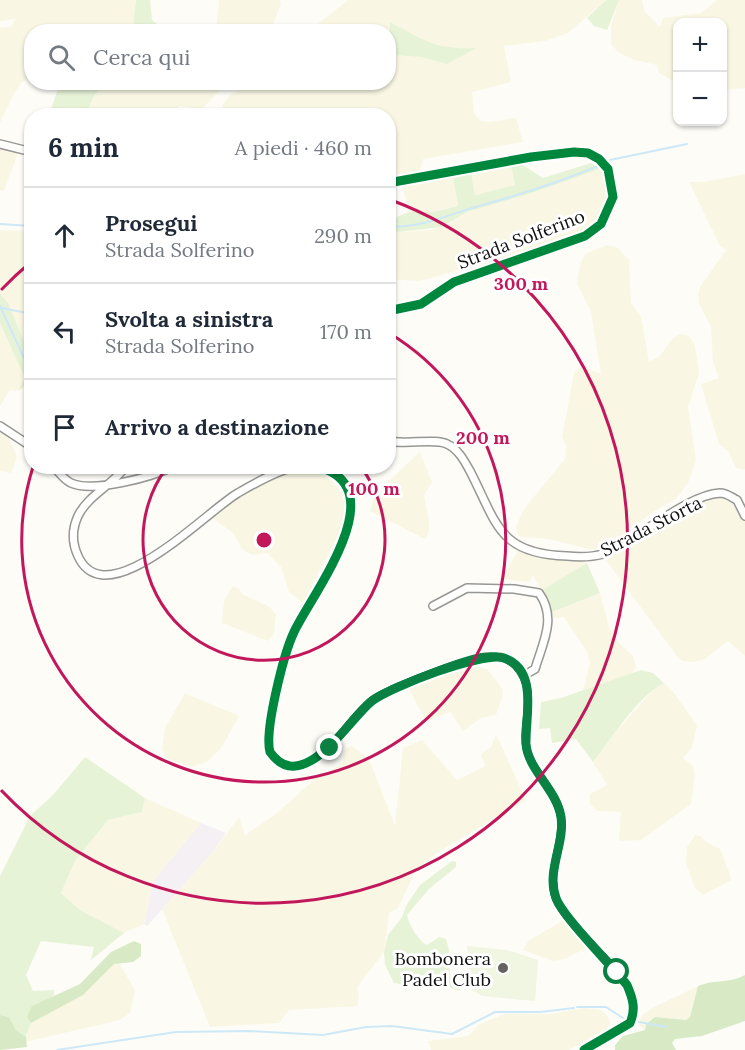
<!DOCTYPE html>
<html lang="it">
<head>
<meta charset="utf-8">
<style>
  :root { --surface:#fff; --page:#f2f2f3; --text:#1f2937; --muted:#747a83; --line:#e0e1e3 }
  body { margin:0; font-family:Lora,serif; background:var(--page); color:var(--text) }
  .controls { position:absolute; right:18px; top:18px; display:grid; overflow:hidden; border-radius:12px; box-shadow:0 2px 4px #0004 }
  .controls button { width:54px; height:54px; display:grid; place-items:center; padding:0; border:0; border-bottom:2px solid var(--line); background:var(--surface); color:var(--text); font:30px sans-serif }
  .stop { position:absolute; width:18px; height:18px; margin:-14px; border:4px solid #0b8043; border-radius:50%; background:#fff }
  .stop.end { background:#0b8043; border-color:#fff; box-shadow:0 2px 6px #0008 }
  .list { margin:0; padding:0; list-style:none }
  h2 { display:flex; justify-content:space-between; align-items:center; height:78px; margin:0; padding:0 24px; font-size:26px }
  h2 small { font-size:20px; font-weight:400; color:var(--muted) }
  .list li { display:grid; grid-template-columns:39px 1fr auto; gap:18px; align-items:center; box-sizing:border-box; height:96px; padding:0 24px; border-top:2px solid var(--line) }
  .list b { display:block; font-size:22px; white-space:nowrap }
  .list p { margin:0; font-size:20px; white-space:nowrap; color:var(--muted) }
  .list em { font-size:20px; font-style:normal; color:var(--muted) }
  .icon { flex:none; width:33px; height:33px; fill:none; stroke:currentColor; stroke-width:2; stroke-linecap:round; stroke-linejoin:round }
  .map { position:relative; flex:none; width:745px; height:1050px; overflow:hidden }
  .search { position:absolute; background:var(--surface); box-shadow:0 2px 4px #0004; left:24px; top:24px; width:372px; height:66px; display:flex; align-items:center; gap:15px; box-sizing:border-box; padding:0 21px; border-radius:24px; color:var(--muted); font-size:22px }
  .panel { position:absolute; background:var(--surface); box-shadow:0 2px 4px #0004; left:24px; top:108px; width:372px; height:366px; border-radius:24px }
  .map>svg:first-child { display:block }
</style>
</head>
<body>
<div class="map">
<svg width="745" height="1050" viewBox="0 0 745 1050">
  <rect width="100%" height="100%" fill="#fdfcf7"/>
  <path fill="#f5f0f3" d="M201,823L226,833L212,853L147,926L144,924L153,881Z"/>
  <path fill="#f9f7e4" d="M0,0H136L133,25L98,29L72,27L70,31L32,32L31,78L22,82L15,92L0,123V28L11,27L15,19L0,21Z
    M219,0H280L281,3L271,31H216Z
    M348,0H606L568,33L545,41L504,46L511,82L472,92L474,114L481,121L489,122L516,118L523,142L423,159L419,174L399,178L389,156L388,116L379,115L377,108L340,116H222V106L229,96L249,83L388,82L389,50L392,55L421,57L447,63L476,49H452L430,45L391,22L388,31H309Z
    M619,0H642L645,12L660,27L663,18L701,13L717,0H745V88L723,90L722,22H678L677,83L659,73L657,65L634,60L618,52L611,44V26Z
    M104,83H227L202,109L179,106L174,115L85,116L94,96Z
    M0,149L18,153L4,191L0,190Z
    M511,165L516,185L475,195L471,173Z
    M600,169L610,188L609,202L603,217L592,230L473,274L460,270L419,281L389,279L388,233L431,230L449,224L467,212L529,194Z
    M745,174V469L744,470L736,468L728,451L719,444L701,384L719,378L713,362L711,327L699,304L698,295L700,287L726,250L720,246L689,182H704Z
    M453,177L458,206L434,212H409L403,187Z
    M0,230L31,231V358L0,294Z
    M607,245L618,248L629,260L631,303L641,316L649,362L660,356L672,339L680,334L689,336L695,345L699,373L688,407L696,460L688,483L677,498L653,512L609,545L593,550L549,539L522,537L518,535L516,527L523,510L565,459L566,447L562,437L574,373L581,366L601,374L591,312L577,284L580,265L585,254Z
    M0,323L25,378L18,391L10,390L0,406Z
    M0,429L7,433L17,457L11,473L0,471Z
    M420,452L432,482L424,495L429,522V531L425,539L370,511L375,494Z
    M300,469L326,475L344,495L345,522L303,603L289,592L281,567L267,553L252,555L242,549L232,532L212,518L239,498L273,479Z
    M719,497L732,503L745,521V656L728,641L705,659L693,662L682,661L676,655L603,556L687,508Z
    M520,548L570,558L587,563L542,590L533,576L529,582L501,579Z
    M233,586L239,589L242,594L270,607L276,615L274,634L268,641L222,623L224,601Z
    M600,593L609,627L618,642L633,656L636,667L632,674L583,690L590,663L587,652L564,617L554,619L552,612Z
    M471,665L487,669L502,688L503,694L496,715L481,718L463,731L450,712L426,721L409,689Z
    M664,683L674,693L697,725L692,748L683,758L693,766L695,775L691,804L641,840L619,841L621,812L597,811L590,804V794L607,785L593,762L617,730L655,688Z
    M185,693L239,716L222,747L207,762L191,767L168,759L162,749L165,728Z
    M496,734L526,800L438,852L416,870L398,908L389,913L384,952L357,987L359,998L357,1006L289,1010L279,1023L210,1027L162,909L212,853L239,817L245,835L273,816L315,779L342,764L344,751L351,745L369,759L395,826L403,748L422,740L457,780L485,766L481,754L491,747Z
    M145,798L201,823L153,881L144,924L124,933L80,910L61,893L75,861L108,820L142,812Z
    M695,835L701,836L706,842L720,849L730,874L731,880L703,895L695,888L686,863L687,847Z
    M562,921L588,947L565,959L553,961L523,950L528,941Z
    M115,956L135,990L130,1013L120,1020L25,1042L31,1023L37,1015L65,1000Z
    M698,986L690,1017L686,1020L655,1017L646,1023L645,1030L639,1025L641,1016L652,1008Z
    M584,1008L601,1010L606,1014L610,1022L607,1029L568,1050H431L428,1041L468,1036L480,1024L505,1014H550Z"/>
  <path fill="#e7f3d7" d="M136,0H150L152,20L163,29L194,31H70L72,27L98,29L133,25Z
    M606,0H619L607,30L594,26L587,18Z
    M390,22C426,41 435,50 477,48L447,64L421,57L392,55L388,50Z
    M60,83V82L104,83L94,96L85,115H49Z
    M591,163L600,169L529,194L467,212L442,227L389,233V220L409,212H434L458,206L453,177L471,173L475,195L515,185L511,165H523L543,178Z
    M0,294L8,303L31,358V382L18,391L25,378L0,323Z
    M587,563L600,593L552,612L542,590Z
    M641,670L653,673L664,683C637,697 612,738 593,762L576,739L552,743L550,728L539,729L541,702L561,698Z
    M85,757L145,798L142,812L108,820L75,861L61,893L80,910L124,933L91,960L94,947L41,941L26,975L33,991L54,990V995L27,1017L31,1023L26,1037L16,1030L9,1017L0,1015V876L30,816L53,795Z
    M452,861L456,862V867L429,889L407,915C409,925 418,940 427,945L439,937L446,939L449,950L450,975L461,991C437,987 435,971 407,985L394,983L385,965L384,952L388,935L402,917L406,906L420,885Z"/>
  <path fill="#d8eac5" d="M134,941L141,944V956L133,962L114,964L83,995L31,1023L27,1017L32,1006L80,984L111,952Z
    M745,975V1021L702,1036L675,1039L672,1043L676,1050H615V1045L623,1036L645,1030L646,1024L655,1017L686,1020L690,1017L698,986C714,979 729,984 745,975Z
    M0,1015L9,1017L16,1030L26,1037L27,1047L0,1050Z"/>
  <path fill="#f0f6e1" d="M467,946L507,950L538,960L535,1001L482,996L472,990Z"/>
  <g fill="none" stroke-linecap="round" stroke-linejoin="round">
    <path stroke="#cde8f7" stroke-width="2" d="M610,160L687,144
      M0,224L32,226
      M388,227C424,227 447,215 479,206C519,195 560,182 598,166
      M0,306L31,373
      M2,308L32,314
      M577,1007H606L623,1018
      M639,1022L667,1027
      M57,1050L176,1032L249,1031L323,1035L366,1027L392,1026L452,1034L495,1012H540L574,1008"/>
    <defs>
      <path id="minor" d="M0,144L32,152
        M388,183L531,157L574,152L588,153L599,159L608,169L613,197L601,224L585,236L454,282L421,304L388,311
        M0,426L32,447
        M388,441C407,445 435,438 447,444C458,449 464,460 470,471C497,523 498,554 567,556C577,557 592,557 603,554C636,542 685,495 720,493C727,493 731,497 737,500L745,516
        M53,466C58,471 64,480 71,483C93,493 153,477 174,466
        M126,466C113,485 88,495 78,516C72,529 72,543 78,556C106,618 209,509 238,493C255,483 278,470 297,466
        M315,466C399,485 311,595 294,632C284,653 264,731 270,752C303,798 349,719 372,701C390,687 483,651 504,658C539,670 525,717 526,744C528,770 557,790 561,817C565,844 546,871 556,898C563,917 612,966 627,985C633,999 636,1009 630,1023L584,1050
        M433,606L467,588L514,589L539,593C557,618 543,642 535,669L523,676"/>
    </defs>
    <use href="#minor" stroke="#979795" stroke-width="10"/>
    <use href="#minor" stroke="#fffffe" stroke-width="7"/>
    <defs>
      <path id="cycleway" d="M388,183L531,157L574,152L588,153L599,159L608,169L613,197L601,224L585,236L454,282L421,304L388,311
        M315,466C399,485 311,595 294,632C284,653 264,731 270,752C303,798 349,719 372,701C390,687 483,651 504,658C539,670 525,717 526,744C528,770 557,790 561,817C565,844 546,871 556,898C563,917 612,966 627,985C633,999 636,1009 630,1023L584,1050"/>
    </defs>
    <use href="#cycleway" stroke="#fff" stroke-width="13"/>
    <use href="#cycleway" stroke="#00873e" stroke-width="9"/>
  </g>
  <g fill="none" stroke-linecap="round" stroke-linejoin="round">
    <path stroke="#0b8043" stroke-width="8" d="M330,748C343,732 356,713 372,700C388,689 462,660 482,657C494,655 508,657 516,666C541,694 518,725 528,754C536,776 558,793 561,818C564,845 546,873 556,899C564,919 602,953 617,972"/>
  </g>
  <g fill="none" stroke="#c2185b" stroke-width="3">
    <path d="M361 467A121 121 0 1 1 167 467"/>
    <path d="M389 333A242 242 0 1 1 33 467"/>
    <path d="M1 290A363 363 0 0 1 31 262M391 200A363 363 0 1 1 1 790"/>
  </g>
  <circle fill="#646362" stroke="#fff" stroke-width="2" cx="503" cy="968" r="6"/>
  <g text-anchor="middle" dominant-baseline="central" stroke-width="6" stroke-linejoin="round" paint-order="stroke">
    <g font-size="18" fill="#111" stroke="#fff">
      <text transform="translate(521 239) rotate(-21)">Strada Solferino</text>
      <text transform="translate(651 526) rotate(-27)">Strada Storta</text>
    </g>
    <g font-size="18" fill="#111" stroke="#fff" text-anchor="end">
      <text x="491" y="958">Bombonera<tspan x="491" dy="21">Padel Club</tspan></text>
    </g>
  </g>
  <circle cx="264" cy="540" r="9" fill="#c2185b" stroke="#fff" stroke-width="3"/>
  <g font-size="18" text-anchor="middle" font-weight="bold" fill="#c2185b" stroke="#fff" stroke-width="6" stroke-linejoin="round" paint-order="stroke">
    <text x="521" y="290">300 m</text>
    <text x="483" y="444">200 m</text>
    <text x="374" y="495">100 m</text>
  </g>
</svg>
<div class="controls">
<button>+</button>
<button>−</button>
</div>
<div class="stop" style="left:617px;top:972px"></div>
<div class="stop end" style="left:330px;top:748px"></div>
<div class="search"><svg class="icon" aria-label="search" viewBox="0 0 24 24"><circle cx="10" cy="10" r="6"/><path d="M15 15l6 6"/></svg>Cerca qui</div>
<section class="panel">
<h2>6 min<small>A piedi · 460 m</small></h2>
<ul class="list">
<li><svg class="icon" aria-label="ahead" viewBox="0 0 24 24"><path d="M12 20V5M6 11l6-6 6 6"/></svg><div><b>Prosegui</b><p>Strada Solferino</p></div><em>290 m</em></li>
<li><svg class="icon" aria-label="left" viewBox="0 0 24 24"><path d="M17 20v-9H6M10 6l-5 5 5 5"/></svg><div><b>Svolta a sinistra</b><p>Strada Solferino</p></div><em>170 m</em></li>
<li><svg class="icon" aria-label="arrive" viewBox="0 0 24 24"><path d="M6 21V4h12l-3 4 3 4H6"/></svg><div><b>Arrivo a destinazione</b></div></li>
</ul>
</section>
</div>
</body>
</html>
